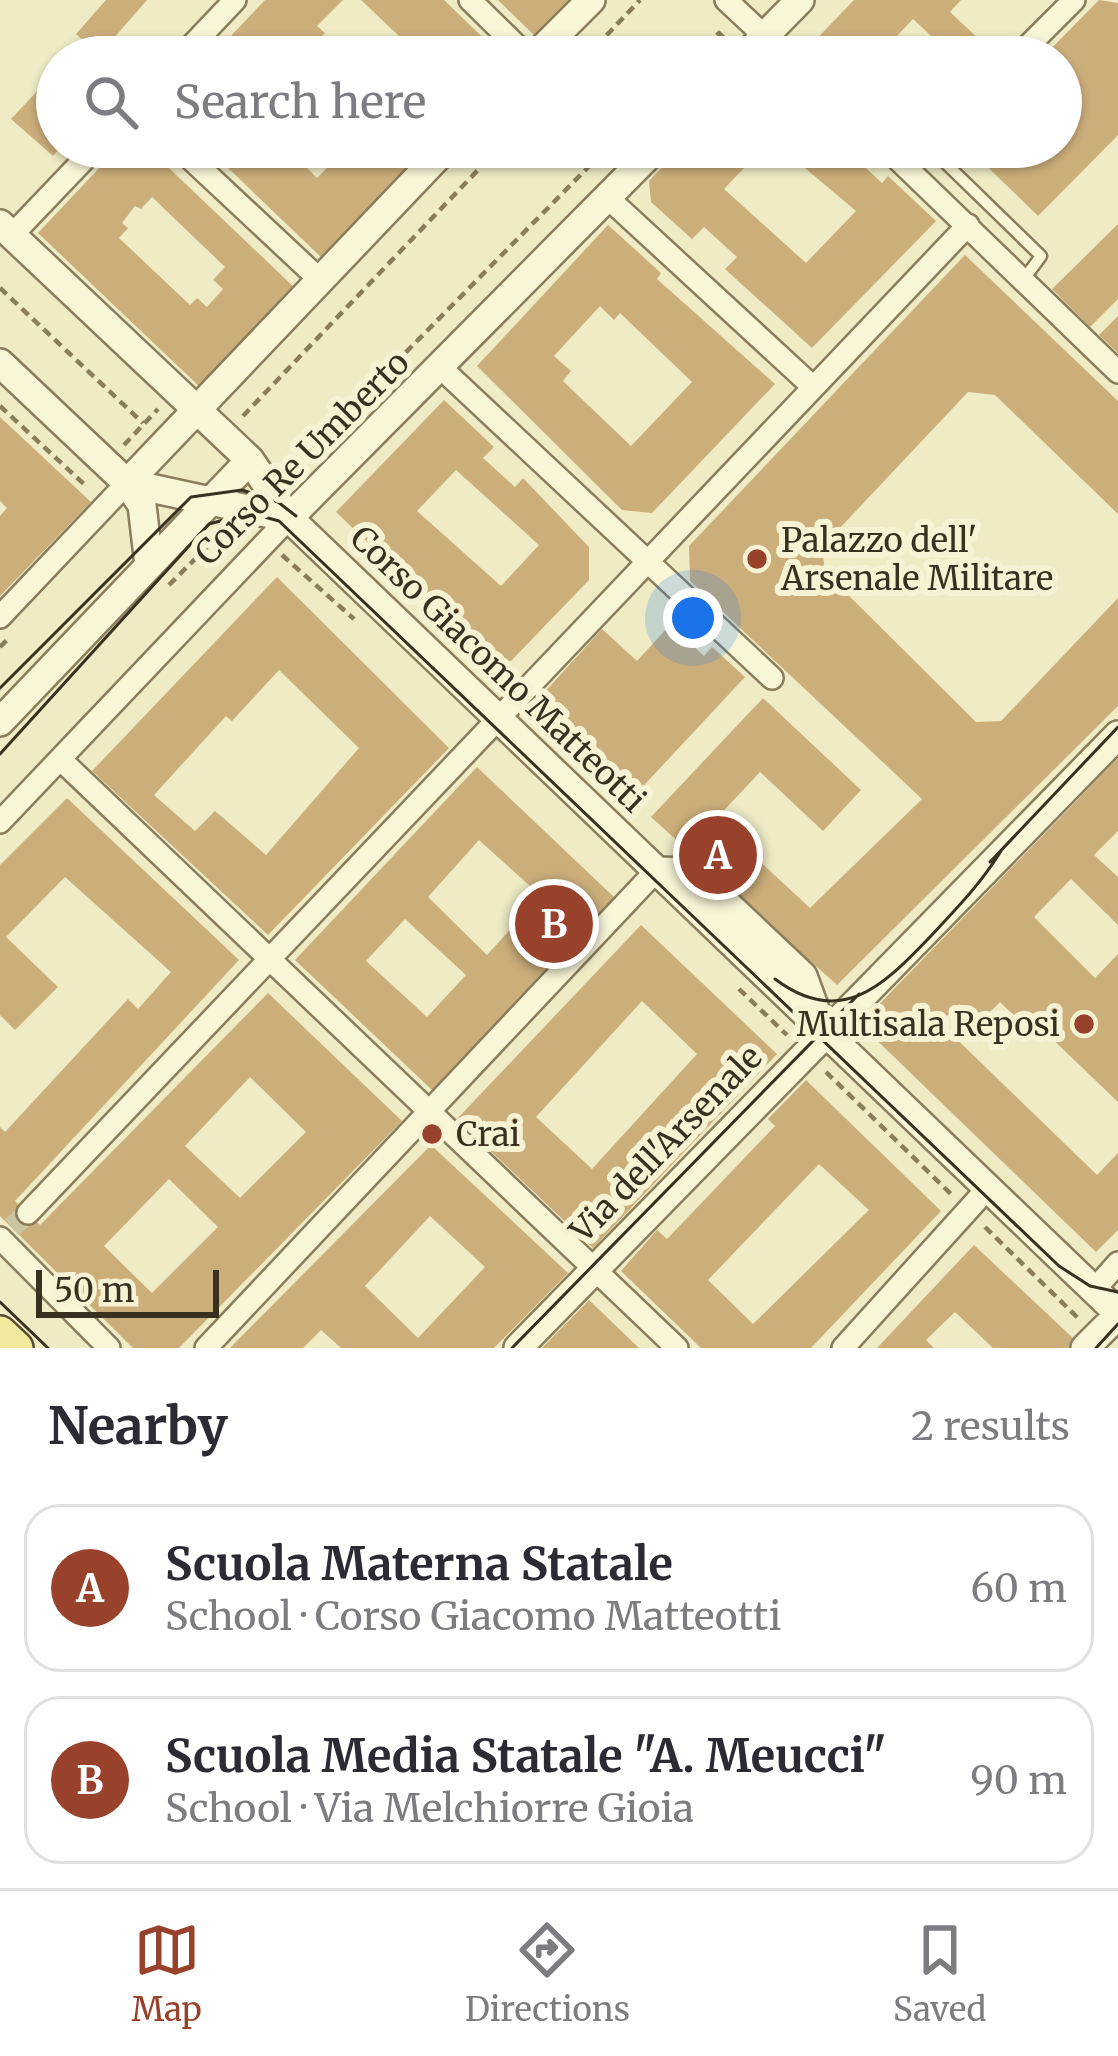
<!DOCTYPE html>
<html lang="en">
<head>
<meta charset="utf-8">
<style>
  :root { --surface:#fff; --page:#f7f7f7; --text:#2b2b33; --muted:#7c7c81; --line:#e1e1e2; --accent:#98422b }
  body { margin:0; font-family:Merriweather,serif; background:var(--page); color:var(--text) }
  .scale { position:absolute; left:36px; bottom:30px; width:183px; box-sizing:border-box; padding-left:12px; border:6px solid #39311f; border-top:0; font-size:33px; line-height:42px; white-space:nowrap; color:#39311f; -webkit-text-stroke:9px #f5f3d4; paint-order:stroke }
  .you { position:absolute; left:693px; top:618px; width:42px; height:42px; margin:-30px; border:9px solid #fff; border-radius:50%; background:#1a73e8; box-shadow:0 0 0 18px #1a73e833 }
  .badge { display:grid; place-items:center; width:78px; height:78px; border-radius:50%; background:var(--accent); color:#fff; font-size:39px; font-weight:700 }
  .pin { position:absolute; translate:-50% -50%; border:6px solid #fff; box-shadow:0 3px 12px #0006 }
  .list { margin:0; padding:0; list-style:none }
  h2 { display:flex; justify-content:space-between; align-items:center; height:156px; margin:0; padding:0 48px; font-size:51px }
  h2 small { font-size:39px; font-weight:400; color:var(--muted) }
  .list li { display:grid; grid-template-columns:78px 1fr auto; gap:36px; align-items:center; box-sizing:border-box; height:168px; margin:0 24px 24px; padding:0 24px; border:3px solid var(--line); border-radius:36px }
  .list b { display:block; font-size:45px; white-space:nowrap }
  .list p { margin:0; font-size:39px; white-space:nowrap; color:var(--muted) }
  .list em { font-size:39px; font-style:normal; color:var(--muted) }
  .icon { flex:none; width:66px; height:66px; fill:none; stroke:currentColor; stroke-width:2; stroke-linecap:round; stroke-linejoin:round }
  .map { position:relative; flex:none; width:1118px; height:1348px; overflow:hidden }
  .search { position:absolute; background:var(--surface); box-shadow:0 3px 9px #0004; left:36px; right:36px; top:36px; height:132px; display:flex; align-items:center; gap:30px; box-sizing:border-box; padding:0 42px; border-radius:66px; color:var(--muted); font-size:45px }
  .sheet { height:540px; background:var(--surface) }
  nav { display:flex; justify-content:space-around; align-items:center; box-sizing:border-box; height:168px; border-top:3px solid var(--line); background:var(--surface); font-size:33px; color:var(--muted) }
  nav a { display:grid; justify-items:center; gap:6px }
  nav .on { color:var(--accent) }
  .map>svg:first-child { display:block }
</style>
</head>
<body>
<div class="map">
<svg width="1118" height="1348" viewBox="0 0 1118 1348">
  <rect width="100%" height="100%" fill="#eeebc5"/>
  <path fill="#ccae7b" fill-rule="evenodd" d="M106,0H147L99,55L76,34Z
    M265,0H343L317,26L325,33L302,57H211Z
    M361,0H444L503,57H421Z
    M498,0H571L535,36Z
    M854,0H961L950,12L980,40L966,57H938L945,49L913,19L877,57H810L804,52Z
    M1099,0L1118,3V135L1038,216L967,147H1061V57H1043Z
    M57,70L61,147L53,156L11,119Z
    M119,147H147L297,290L202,389L38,233ZM152,197L225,267L213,280L223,289L207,307L197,298L190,305L119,238L128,228L122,223L135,206L141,209Z
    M206,147H295V156L317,178L347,147H429L323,259Z
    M681,147H764L724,189L806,263L856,211L780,147H843L882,183L888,176L936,221L812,348L725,269L737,257L704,227L692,239L651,202L649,181Z
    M1118,224V299L1090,327L1052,289Z
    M608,225L661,273L657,279L775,384L652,513L622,510L477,366ZM600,306L614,320L620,313L692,382L631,446L563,381L571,371L554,356Z
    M965,255L1118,401V514L995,395L968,392L822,547L825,572L976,722L1001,721L1118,598V706L837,985L651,817L763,698L861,790L823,831L760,772L715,820L810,908L922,799L690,581L689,546Z
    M1118,316V353L1099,335Z
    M444,400L494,447L483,458L515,487L523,478L589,547V580L511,661L490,660L336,512ZM456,470L539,545L501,586L417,511Z
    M0,417L91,502L0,596V516L7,508L0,501Z
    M277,577L449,748L268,935L92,771ZM279,670L359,748L266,855L215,811L195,831L154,795L226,716L232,721Z
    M670,625L704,656L712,647L745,677L634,796L594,759L601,751L541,696L602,629L637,661Z
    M1118,758V831L1094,855L1118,877V925L1071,879L1034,917L1095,978L1118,954V1102L1044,1031L1037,1038L1000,1002L979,1023L959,1004L940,1023L1097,1175L1118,1153V1230L1096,1252L860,1024Z
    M477,767L616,899L432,1090L295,960ZM479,840L541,896L487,955L428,897ZM405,919L466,975L427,1017L366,961Z
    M67,798L239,960L15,1201L40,1225L268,993L402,1121L179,1348H133L0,1216V1127L5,1132L128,999L138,1009L171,972L65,877L6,937L58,987L15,1030L0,1015V865ZM250,1077L306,1132L240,1198L185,1146ZM169,1179L218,1227L152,1293L104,1246Z
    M641,925L777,1054L593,1248L457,1119ZM642,1001L697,1054L592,1169L536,1117Z
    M806,1080L941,1211L811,1348H701L621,1271L657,1230L667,1239L775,1126L768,1119ZM819,1164L869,1210L753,1324L708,1280Z
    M431,1145L568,1273L494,1348H341L321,1330L303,1348H230ZM430,1216L485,1267L418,1338L365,1286Z
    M974,1245L1075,1340L1068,1348H993L955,1312L926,1340L934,1348H877Z
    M589,1300L639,1348H542Z"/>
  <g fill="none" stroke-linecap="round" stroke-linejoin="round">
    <path stroke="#cac6a4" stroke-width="21" stroke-dasharray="21 10" stroke-linecap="butt" d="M12,1227L28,1213"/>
    <defs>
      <path id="service" d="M929,147L1041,256L1024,279"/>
      <path id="minor" d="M470,0L528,57
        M726,0L787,57
        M181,57L235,0
        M1017,57L1074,0
        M178,147L319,279
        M885,147L1118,372
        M908,169L927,147
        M608,198L812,386
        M12,235L96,147
        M441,368L772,678
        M0,617L127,483
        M60,759L677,1348
        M0,822L289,518
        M28,1213L968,225
        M0,1238L109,1348
        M1094,1290L1118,1263
        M206,1348L656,871
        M843,1348L987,1189"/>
      <path id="tertiary" d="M534,57L591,0
        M744,57L800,0
        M0,224L250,460L289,518L1118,1313
        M0,363L127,483L289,518
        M127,483L447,147
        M127,483L142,505L149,565
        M289,518L657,147
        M0,722L250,460
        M656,871L693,872L803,976L823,1031
        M518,1348L1118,735
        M1085,1348L1118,1315"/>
      <path id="primary" d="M0,1333L16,1348"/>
    </defs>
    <use href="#service" stroke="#897d5b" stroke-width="15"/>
    <use href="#minor" stroke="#897d5b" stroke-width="26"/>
    <use href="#tertiary" stroke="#897d5b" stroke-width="32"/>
    <use href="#primary" stroke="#574a2f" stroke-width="38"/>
    <path stroke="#897d5b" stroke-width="4.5" stroke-dasharray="9 6" stroke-linecap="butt" d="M586,57L640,0
      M696,57L719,33L726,40
      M0,288L143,423
      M0,406L86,486
      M243,416L500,147
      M124,445L158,409
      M290,470L608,147
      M282,555L354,619
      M169,585L212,542L241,536
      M0,647L9,638
      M739,989L787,1035
      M826,1072L951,1194
      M985,1227L1080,1320"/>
    <use href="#service" stroke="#f9f6d8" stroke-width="10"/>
    <use href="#minor" stroke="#f9f6d8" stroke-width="21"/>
    <use href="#tertiary" stroke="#f9f6d8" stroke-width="27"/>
    <use href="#primary" stroke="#f1e99d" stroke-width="33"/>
    <path stroke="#39311f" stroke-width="3" d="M0,688L191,497L242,490L278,502L296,516
      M0,754L209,524L250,513L279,521L1059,1266L1090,1286L1118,1292
      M990,862L1118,727
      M775,979C840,1028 882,987 928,939C955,910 980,885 1001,851
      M0,1302L48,1348
      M512,1348L859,994
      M1096,1348L1118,1324"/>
  </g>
  <g fill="#98422b" stroke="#f5f3d4" stroke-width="4.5">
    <circle cx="757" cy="559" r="12"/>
    <circle cx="1084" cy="1024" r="12"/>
    <circle cx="432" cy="1134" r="12"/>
  </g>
  <g text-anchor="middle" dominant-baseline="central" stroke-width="12" stroke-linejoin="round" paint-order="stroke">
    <g font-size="33" fill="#39311f" stroke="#f5f3d4">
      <text transform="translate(302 458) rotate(-45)">Corso Re Umberto</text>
      <text transform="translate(498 669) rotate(44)">Corso Giacomo Matteotti</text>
      <text transform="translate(666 1144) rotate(-46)">Via dell'Arsenale</text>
    </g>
    <g font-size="33" fill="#39311f" stroke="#f5f3d4" text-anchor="start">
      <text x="781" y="540">Palazzo dell'<tspan x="781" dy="38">Arsenale Militare</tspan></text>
      <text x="1060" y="1024" text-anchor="end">Multisala Reposi</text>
      <text x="456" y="1134">Crai</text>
    </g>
  </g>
</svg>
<div class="scale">50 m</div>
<div class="you"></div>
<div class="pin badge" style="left:718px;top:855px">A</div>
<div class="pin badge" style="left:554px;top:924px">B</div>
<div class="search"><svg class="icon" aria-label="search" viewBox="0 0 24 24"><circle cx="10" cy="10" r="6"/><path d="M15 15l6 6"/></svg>Search here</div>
</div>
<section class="sheet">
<h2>Nearby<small>2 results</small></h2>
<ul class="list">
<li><span class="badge">A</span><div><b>Scuola Materna Statale</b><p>School · Corso Giacomo Matteotti</p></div><em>60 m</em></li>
<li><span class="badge">B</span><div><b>Scuola Media Statale &quot;A. Meucci&quot;</b><p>School · Via Melchiorre Gioia</p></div><em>90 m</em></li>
</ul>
</section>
<nav>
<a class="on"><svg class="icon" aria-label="map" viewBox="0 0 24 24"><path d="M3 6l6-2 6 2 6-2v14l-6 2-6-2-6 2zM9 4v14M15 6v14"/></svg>Map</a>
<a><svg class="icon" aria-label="directions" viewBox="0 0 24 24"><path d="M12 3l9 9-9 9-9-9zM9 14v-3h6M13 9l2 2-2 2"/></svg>Directions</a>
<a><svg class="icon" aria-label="saved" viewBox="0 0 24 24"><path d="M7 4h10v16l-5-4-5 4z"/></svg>Saved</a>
</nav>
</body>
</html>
